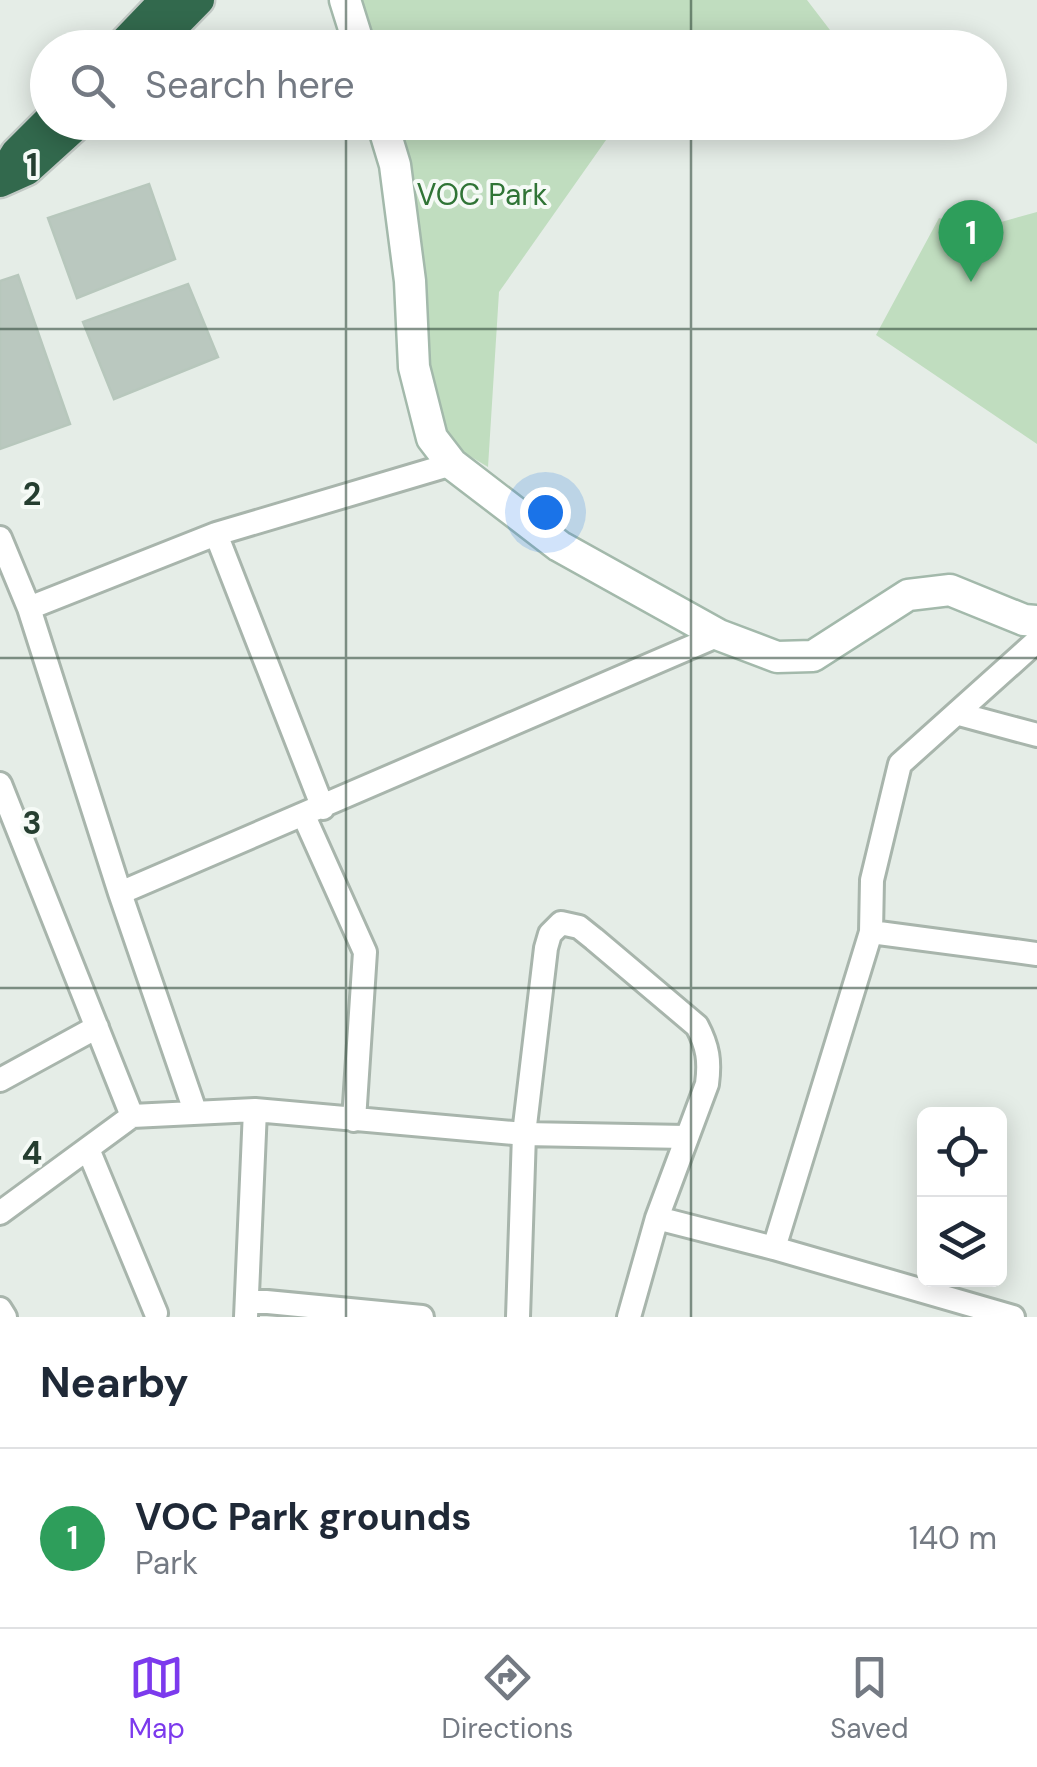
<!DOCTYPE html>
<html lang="en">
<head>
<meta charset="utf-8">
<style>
  :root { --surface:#fff; --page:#f2f2f3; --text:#1f2937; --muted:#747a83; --line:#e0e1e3; --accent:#7c3aed }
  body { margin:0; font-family:"DM Sans",sans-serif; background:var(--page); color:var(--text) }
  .controls { position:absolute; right:30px; bottom:30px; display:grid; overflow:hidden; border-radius:15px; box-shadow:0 5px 25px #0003 }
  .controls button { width:90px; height:90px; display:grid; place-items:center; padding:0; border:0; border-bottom:2px solid var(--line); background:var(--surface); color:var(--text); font:50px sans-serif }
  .you { position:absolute; left:545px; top:512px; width:35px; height:35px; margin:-25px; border:8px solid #fff; border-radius:50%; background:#1a73e8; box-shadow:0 0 0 15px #1a73e833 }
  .badge { display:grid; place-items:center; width:65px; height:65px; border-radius:50%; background:var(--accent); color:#fff; font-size:32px; font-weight:700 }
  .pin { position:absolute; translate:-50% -82px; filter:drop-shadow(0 2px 5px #0008) }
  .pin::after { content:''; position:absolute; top:52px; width:35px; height:30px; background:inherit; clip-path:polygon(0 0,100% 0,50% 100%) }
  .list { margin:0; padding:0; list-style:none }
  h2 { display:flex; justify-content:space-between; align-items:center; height:130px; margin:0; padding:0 40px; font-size:42px }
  h2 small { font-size:32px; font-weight:400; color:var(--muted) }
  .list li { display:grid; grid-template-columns:65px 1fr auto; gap:30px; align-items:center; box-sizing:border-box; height:180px; padding:0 40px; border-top:2px solid var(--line) }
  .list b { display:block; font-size:38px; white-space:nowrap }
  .list p { margin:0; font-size:32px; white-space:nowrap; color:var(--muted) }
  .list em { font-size:32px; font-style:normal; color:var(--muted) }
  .icon { flex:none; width:55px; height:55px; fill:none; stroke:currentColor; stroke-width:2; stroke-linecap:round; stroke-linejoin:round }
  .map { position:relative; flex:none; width:1037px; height:1317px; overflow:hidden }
  .search { position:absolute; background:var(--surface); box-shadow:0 5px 25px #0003; left:30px; right:30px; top:30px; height:110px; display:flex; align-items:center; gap:25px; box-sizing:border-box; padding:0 35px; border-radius:55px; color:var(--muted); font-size:38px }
  .sheet { height:310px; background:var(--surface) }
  nav { display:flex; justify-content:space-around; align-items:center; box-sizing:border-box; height:140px; border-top:2px solid var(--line); background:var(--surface); font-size:28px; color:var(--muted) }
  nav a { display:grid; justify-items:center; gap:5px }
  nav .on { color:var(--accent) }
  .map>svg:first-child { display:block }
</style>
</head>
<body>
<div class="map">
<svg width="1037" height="1317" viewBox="0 0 1037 1317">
  <rect width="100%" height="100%" fill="#e5ede7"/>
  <path fill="#c0ddbf" d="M358,0H807L843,47L749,48L741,43L737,48L373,47Z
    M397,123H618L499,292L488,467L448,443L427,357Z
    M1037,212V444L876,335L939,218L976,229Z"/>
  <path fill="#bac8bf" stroke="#b7c7bc" stroke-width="2.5" d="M149,184L175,259L77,298L48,218Z
    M18,275L70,424L0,449V281Z
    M188,284L218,357L114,399L83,322Z"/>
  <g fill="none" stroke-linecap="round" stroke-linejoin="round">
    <defs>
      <path id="street" d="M216,534L323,808
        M0,538L29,608L120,893L195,1111
        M29,608L216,534L452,464
        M959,714L1037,735
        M0,784L132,1116
        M304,816L365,952L354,1120
        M120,893L719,635
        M871,932L1037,954
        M0,1080L97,1027
        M88,1149L156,1313
        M0,1213L132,1116L255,1110L524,1134L686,1137
        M657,1218L774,1248L1013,1317
        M774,1248L871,932L872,880L900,764L1037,641
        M247,1300L422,1317
        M0,1309L5,1317
        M246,1317L255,1110
        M518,1317L524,1134L546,948L550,934L561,923L579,927L594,939L697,1026C708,1047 710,1061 707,1084L657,1218L629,1317"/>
      <path id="secondary" d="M345,0L360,48
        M382,122L395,165L410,281L414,367L432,438L452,464L559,546L719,635L777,657L813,656L908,595L950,590L1024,620L1037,621"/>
      <path id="highway" d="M119,48L165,0
        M152,48L199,0
        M0,179L16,153L48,121
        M0,182L27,170L80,122"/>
    </defs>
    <use href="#street" stroke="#a8b5ac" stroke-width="28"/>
    <use href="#secondary" stroke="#a3b9ab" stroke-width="35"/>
    <use href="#highway" stroke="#c2c9c5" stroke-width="35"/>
    <use href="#street" stroke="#fff" stroke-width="22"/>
    <use href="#secondary" stroke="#fff" stroke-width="30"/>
    <use href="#highway" stroke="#32694d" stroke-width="30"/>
  </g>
  <path fill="none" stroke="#253e30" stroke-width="2.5" stroke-opacity="0.55" d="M346,0V48M691,0V48M346,122V1317M691,122V1317M0,329H1037M0,658H1037M0,988H1037"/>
  <g text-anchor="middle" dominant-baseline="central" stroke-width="8" stroke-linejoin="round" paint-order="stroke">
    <g font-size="30" fill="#307436" stroke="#f5faf6">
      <text x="482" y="194">VOC Park</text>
    </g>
  </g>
  <g font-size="32" text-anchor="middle" font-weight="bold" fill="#253e30" stroke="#f5faf6" stroke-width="8" stroke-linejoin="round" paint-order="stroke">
    <text x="32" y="176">1</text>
    <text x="32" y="505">2</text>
    <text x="32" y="834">3</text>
    <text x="32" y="1164">4</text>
  </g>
</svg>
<div class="controls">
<button><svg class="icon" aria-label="locate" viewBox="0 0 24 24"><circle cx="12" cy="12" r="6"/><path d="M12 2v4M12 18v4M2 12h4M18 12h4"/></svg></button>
<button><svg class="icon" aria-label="layers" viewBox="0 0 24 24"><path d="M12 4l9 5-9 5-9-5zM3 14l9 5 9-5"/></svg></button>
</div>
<div class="you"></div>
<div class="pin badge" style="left:971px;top:282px;background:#2e9e5b">1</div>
<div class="search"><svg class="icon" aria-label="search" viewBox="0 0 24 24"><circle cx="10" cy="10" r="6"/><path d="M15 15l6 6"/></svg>Search here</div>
</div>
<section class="sheet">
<h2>Nearby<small></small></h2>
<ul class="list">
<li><span class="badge" style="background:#2e9e5b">1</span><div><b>VOC Park grounds</b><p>Park</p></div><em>140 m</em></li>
</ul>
</section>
<nav>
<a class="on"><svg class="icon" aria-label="map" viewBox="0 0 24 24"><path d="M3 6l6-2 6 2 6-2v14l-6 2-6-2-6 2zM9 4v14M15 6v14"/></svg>Map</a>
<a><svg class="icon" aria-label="directions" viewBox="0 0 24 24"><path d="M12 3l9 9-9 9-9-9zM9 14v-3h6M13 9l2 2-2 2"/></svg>Directions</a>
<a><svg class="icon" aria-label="saved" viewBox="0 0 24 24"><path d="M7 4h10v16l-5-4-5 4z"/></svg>Saved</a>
</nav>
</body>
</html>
